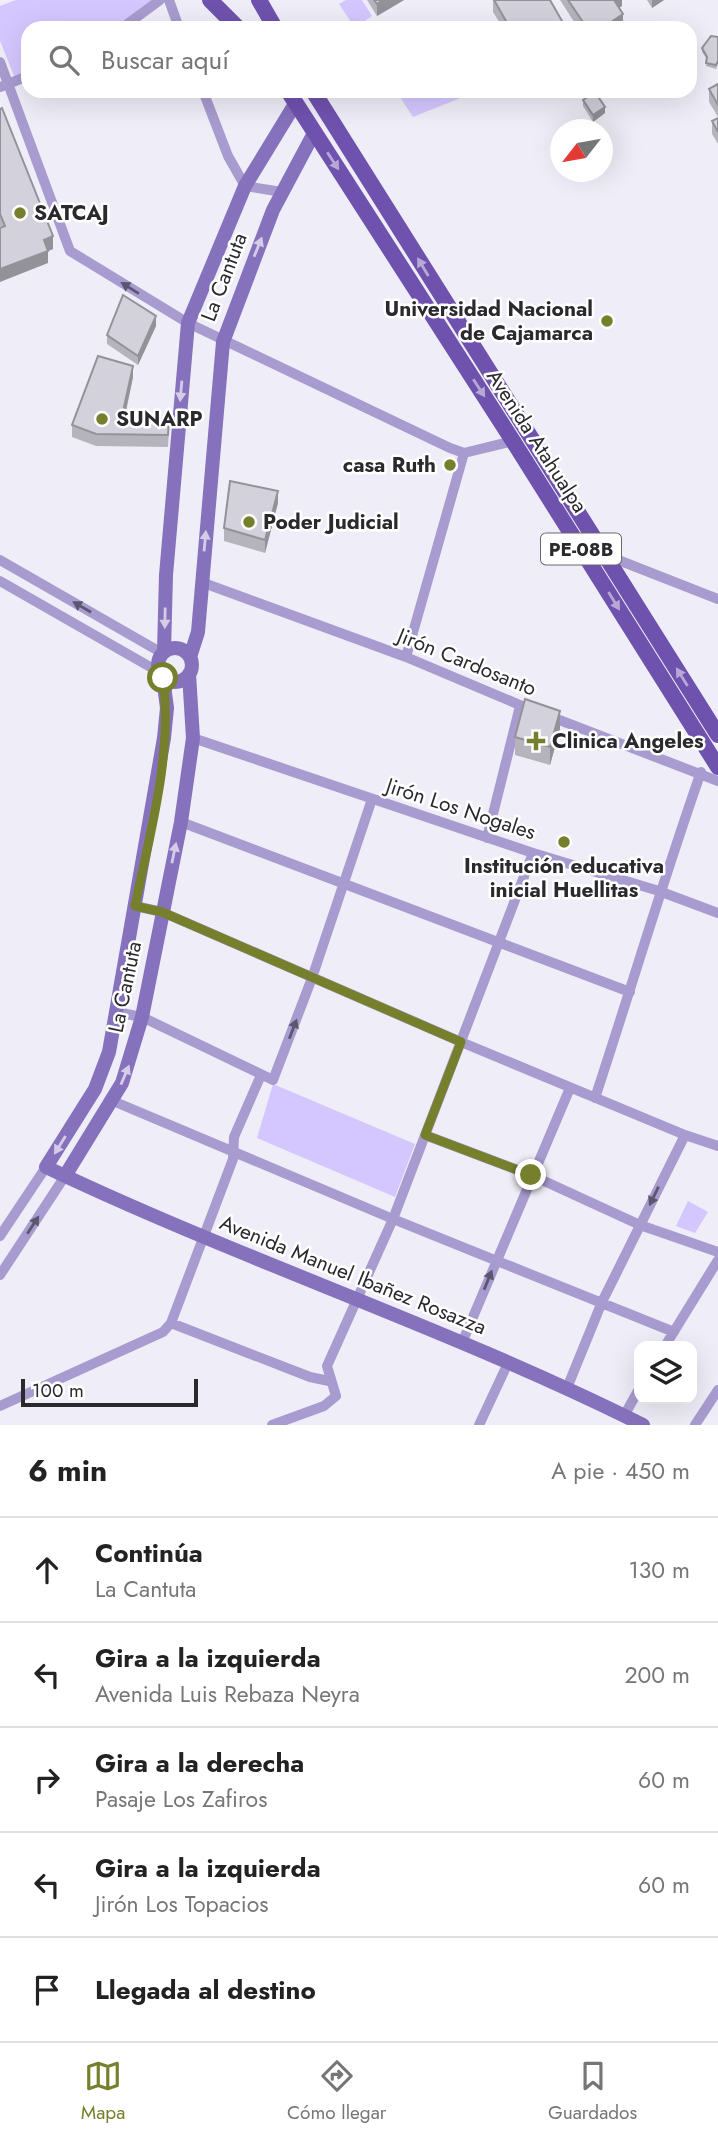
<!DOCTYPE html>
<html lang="es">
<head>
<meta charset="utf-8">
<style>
  :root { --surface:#fff; --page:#f2f2f2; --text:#222; --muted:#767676; --line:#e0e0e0; --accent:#76802c }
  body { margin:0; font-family:Jost,sans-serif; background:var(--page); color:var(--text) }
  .controls { position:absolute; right:21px; bottom:21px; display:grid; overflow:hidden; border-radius:14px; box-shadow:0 7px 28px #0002 }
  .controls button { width:63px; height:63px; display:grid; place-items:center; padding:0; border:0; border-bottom:2px solid var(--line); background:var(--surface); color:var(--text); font:35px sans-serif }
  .compass { position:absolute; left:550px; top:119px; width:63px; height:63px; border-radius:50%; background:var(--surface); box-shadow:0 7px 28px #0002; rotate:239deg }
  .scale { position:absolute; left:21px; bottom:18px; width:177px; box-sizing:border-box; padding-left:7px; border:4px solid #2a292d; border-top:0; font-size:19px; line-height:24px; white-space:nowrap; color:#2a292d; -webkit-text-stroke:5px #fff; paint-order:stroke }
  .stop { position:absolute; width:21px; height:21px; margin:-16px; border:5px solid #76802c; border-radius:50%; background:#fff }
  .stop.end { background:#76802c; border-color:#fff; box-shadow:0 2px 7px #0008 }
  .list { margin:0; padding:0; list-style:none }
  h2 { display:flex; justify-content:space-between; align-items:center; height:91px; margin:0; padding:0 28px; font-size:30px }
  h2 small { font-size:23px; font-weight:400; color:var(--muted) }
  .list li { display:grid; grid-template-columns:46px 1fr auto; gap:21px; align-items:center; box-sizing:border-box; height:105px; padding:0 28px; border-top:2px solid var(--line) }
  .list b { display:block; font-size:26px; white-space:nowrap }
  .list p { margin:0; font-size:23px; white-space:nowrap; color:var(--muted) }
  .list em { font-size:23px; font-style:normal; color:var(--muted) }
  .icon { flex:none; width:38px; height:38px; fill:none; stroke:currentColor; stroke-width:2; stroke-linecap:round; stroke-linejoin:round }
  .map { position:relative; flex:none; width:718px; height:1425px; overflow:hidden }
  .search { position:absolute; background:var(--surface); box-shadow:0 7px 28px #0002; left:21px; right:21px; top:21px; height:77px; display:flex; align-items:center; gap:18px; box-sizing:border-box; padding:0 24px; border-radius:21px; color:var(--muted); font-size:26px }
  .sheet { height:616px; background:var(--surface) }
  nav { display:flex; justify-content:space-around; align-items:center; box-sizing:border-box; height:98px; border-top:2px solid var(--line); background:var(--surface); font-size:19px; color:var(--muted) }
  nav a { display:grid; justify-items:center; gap:4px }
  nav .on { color:var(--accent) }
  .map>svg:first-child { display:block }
</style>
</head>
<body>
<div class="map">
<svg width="718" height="1425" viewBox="0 0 718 1425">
  <rect width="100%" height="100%" fill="#efedf7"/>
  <path fill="#d4c7ff" d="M16,0H165L129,28H28V78L17,83L0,41V6Z
    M346,0H362L372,16L355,28L339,4Z
    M396,91H460L463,97L413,117Z
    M273,1084L415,1144L395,1197L257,1138Z
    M688,1201L708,1212L695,1233L676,1226Z"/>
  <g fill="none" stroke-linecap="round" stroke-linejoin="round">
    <path stroke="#a89bcf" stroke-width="10" d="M169,0L179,28
      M122,28L160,0
      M0,62L70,251L188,323L450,448L464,453L513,441
      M0,87L28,76
      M203,91L228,156L245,186L282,192
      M608,556L718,599
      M0,560L162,653
      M0,581L159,672
      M201,582L406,657L534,711
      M406,657L464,453
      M549,716L718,781
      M193,738L533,853L659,891L718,913
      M181,822L630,992
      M487,838L520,706
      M135,906L162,912L461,1042L685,1135L718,1146
      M116,1012L142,1017L273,1080L312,978L372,799
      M595,1098C631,989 663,880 701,772
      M113,1101L393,1219L674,1332
      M425,1135L531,1175L640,1225L718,1252
      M0,1236L46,1167
      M0,1275L65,1176
      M171,1323L310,1377L329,1381
      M462,1343L570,1088
      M665,1346L718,1260
      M567,1388L602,1302L685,1135
      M0,1406L163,1332L171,1323L233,1159L234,1137L261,1075
      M624,1416L639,1389
      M272,1425L324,1406L336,1396L327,1366L393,1219L533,853
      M479,1425L508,1363
      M695,1425L718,1390"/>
    <path stroke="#8671bd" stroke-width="14" d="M158 665a17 17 0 1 1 34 0a17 17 0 1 1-34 0Z
      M164,651L166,575L188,323L245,186L295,104
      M190,657L198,632L223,342L273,210L314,133
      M163,678L167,708L164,738L109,1052L95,1089L46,1167C241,1260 449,1328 643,1425
      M65,1176L122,1083L142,1017L181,822L193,738L189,674"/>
    <path stroke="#6f52ae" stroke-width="16" d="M210,0L238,28
      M259,0L275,28
      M288,91L513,441L718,767
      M313,91L718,735"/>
  </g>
  <path fill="#b5b4bc" d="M367,0H404L377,16Z
    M493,0L566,28H503L493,12Z
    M560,0H622V6L619,8L623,26L620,28H578Z
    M647,0H664L652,8Z
    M718,37V64L716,69L706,66L707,59L702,52V48Z
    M718,84V117L709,102V89Z
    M583,100L605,113L593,122L583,106Z
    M0,109L53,249L48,251V263L0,226Z
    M718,118V144L712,134V121Z
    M156,326L138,365L107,344V335Z
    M133,377L125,417L169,431L168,447L96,446L72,437V425Z
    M278,503L265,553L224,541V528Z
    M560,729L550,765L515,755V737Z"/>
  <path fill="#949299" d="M383,0H404L377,16V4Z
    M613,0H622V6L613,11Z
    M652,0H664L652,8Z
    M623,14V26L620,28H602Z
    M605,107V113L593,122V115Z
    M53,236V249L48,251V263L0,282V269L44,240Z
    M156,316V326L138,365V356Z
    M133,366V377L122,428V416Z
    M278,491V503L265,553V540Z
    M560,711V729L550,765V747Z"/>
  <path fill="#d3d1db" stroke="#949299" stroke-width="2" d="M374,0H383L377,4Z
    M494,0H550L566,28H510Z
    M568,0H614L623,14L602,28H587Z
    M711,36L718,37V61L716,65L706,63L707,57L702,48Z
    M718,84V105L709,89Z
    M595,92L605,107L593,115L583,100Z
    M2,108L53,236L44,240L48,251L0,269V228L5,226L0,214V109Z
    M718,118V132L712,121Z
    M123,295L156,316L138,356L107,335Z
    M98,356L133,366L122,416L169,419L168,435L96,434L72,425Z
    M230,481L278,491L265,540L224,528Z
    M525,699L560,711L550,747L515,737Z"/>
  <defs><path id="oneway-solid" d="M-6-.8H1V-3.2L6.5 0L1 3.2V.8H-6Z" transform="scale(1.75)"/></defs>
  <g fill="#b7a8d6">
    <use href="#oneway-solid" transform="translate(333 161) rotate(57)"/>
    <use href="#oneway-solid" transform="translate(423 267) rotate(-121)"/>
    <use href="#oneway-solid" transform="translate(479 388) rotate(57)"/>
    <use href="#oneway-solid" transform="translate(614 601) rotate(58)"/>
    <use href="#oneway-solid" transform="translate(682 677) rotate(-122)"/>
  </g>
  <g fill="#d5cde8">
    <use href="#oneway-solid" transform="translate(258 247) rotate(-68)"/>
    <use href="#oneway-solid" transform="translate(181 391) rotate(95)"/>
    <use href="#oneway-solid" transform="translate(205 541) rotate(-85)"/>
    <use href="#oneway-solid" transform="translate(165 618) rotate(91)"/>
    <use href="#oneway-solid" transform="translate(174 853) rotate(-78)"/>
    <use href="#oneway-solid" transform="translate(125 1075) rotate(-67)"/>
    <use href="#oneway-solid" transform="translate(60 1145) rotate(122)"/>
  </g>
  <g fill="#5c576e">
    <use href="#oneway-solid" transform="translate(130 288) rotate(-148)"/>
    <use href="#oneway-solid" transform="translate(82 607) rotate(-150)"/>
    <use href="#oneway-solid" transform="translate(293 1029) rotate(-69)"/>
    <use href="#oneway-solid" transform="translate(654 1196) rotate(116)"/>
    <use href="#oneway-solid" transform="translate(33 1225) rotate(-57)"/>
    <use href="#oneway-solid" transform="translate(488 1280) rotate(-68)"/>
  </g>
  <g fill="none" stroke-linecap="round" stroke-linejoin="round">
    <path stroke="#76802c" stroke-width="9" d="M163,678C173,753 150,833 135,906L162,912L461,1042L425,1135L531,1175"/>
  </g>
  <g fill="#76802c" stroke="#fff" stroke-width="2.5">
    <circle cx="20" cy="213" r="7"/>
    <circle cx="607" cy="321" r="7"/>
    <circle cx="102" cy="419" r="7"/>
    <circle cx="450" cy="465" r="7"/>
    <circle cx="249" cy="522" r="7"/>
    <path d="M532.5 730.5h7v7h7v7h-7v7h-7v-7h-7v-7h7z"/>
    <circle cx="564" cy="842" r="7"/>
  </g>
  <g text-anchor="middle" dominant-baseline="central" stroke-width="5" stroke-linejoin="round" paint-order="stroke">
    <rect fill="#fff" stroke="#6a696c" stroke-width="2" x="541" y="533.5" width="80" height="31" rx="5"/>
    <g font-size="19" font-weight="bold" fill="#2a292d">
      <text x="581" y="549">PE-08B</text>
    </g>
    <g font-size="21" font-weight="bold" fill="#2a292d" stroke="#fff" text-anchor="start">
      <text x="34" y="213">SATCAJ</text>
      <text x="593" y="309" text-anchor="end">Universidad Nacional<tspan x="593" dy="24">de Cajamarca</tspan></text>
      <text x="116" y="419">SUNARP</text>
      <text x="436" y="465" text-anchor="end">casa Ruth</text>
      <text x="263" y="522">Poder Judicial</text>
      <text x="552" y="741">Clinica Angeles</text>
      <text x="564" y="866" text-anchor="middle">Institución educativa<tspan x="564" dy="24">inicial Huellitas</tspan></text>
    </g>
    <g font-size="21" fill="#2a292d" stroke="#fff">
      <text transform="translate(224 277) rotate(-69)">La Cantuta</text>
      <text transform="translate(537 441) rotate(57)">Avenida Atahualpa</text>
      <text transform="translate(467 662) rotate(22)">Jirón Cardosanto</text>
      <text transform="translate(461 809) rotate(18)">Jirón Los Nogales</text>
      <text transform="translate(125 987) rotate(-78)">La Cantuta</text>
      <text transform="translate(353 1275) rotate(22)">Avenida Manuel Ibañez Rosazza</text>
    </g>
  </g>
</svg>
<div class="controls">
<button><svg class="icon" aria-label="layers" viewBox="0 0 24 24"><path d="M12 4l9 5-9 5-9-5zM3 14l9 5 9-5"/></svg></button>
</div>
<svg class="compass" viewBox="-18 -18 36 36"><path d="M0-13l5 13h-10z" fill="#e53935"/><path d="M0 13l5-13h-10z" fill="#767676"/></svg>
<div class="scale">100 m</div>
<div class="stop" style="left:163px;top:678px"></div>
<div class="stop end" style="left:531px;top:1175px"></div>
<div class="search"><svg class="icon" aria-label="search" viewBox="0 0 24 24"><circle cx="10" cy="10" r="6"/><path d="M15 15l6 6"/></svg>Buscar aquí</div>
</div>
<section class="sheet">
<h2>6 min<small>A pie · 450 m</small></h2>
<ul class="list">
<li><svg class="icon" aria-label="ahead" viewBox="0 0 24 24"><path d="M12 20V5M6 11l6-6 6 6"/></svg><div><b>Continúa</b><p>La Cantuta</p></div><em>130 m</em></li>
<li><svg class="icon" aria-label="left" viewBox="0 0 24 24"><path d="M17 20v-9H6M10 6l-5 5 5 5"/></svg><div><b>Gira a la izquierda</b><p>Avenida Luis Rebaza Neyra</p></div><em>200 m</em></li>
<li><svg class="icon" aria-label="right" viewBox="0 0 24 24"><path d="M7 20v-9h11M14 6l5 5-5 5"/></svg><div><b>Gira a la derecha</b><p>Pasaje Los Zafiros</p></div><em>60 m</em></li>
<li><svg class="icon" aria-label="left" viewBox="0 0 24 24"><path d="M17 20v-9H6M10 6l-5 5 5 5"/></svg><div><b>Gira a la izquierda</b><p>Jirón Los Topacios</p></div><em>60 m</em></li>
<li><svg class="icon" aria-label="arrive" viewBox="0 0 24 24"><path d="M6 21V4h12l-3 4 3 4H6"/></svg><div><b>Llegada al destino</b></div></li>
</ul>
</section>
<nav>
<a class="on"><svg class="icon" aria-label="map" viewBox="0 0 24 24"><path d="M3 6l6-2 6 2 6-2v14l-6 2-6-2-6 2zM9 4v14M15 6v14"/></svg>Mapa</a>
<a><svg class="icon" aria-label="directions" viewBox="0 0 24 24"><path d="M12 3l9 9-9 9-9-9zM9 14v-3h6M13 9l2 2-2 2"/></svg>Cómo llegar</a>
<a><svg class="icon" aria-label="saved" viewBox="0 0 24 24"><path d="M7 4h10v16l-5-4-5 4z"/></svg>Guardados</a>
</nav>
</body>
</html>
